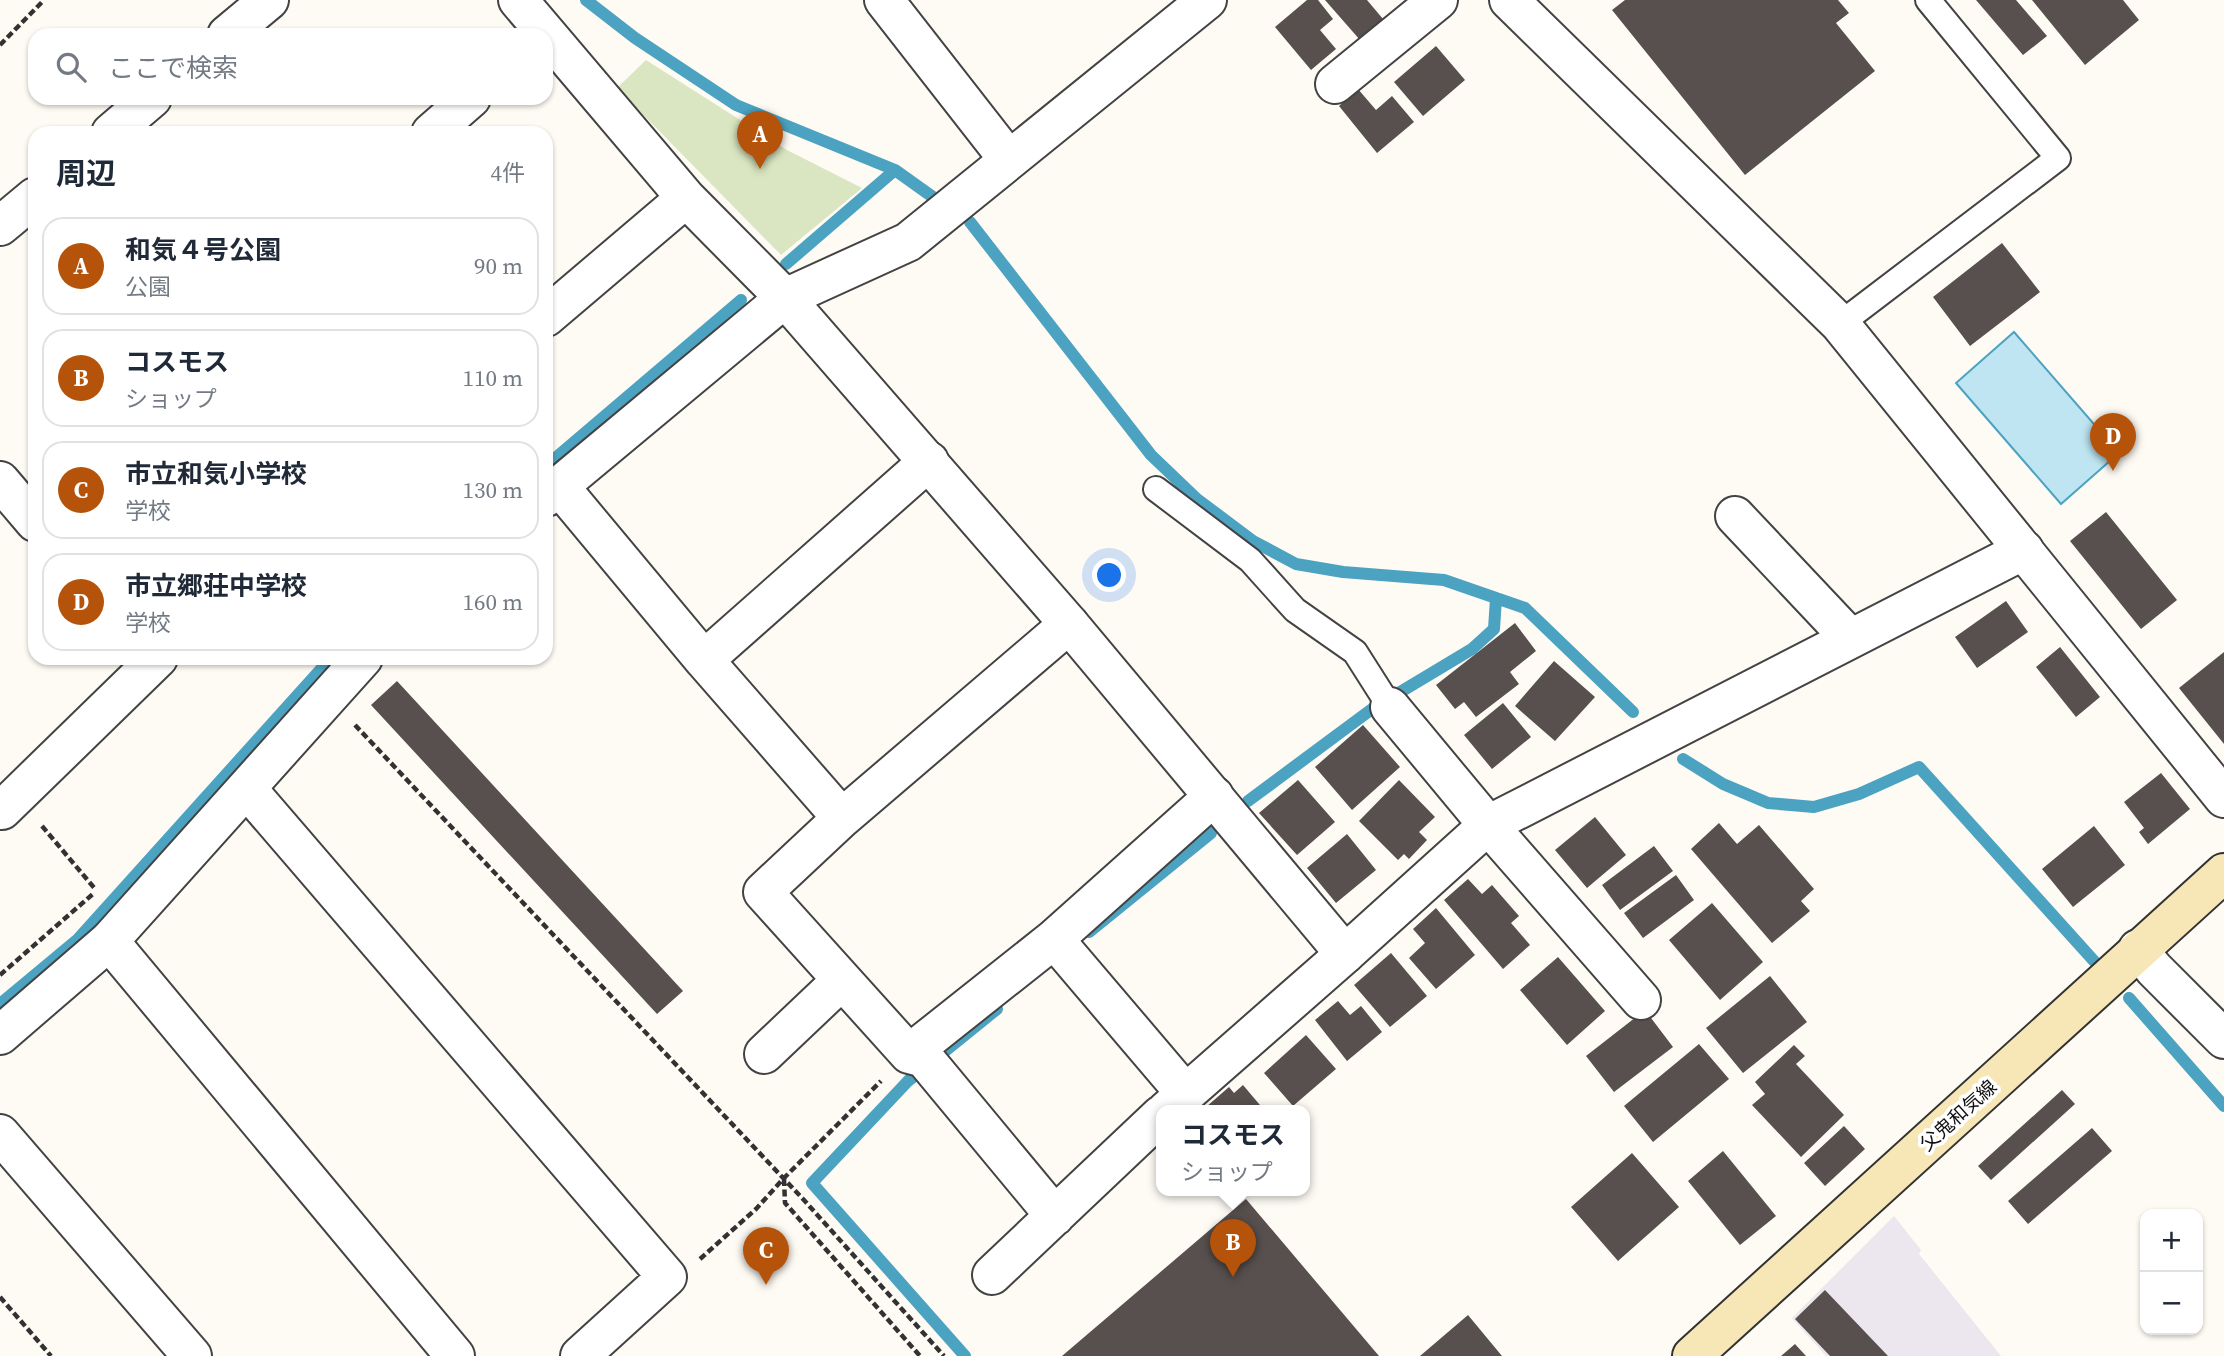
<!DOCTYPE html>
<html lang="ja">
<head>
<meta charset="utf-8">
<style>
  :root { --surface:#fff; --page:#f6f6f7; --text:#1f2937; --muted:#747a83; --line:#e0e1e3; --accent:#b45309 }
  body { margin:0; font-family:"Source Serif 4","Noto Sans JP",serif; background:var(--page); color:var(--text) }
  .controls { position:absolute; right:21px; bottom:21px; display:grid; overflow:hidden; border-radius:14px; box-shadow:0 2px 5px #0004 }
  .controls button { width:63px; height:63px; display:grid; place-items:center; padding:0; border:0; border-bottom:2px solid var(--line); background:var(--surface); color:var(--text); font:35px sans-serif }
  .you { position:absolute; left:1110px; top:576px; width:24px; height:24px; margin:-18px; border:5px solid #fff; border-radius:50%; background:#1a73e8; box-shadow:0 0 0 10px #1a73e833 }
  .badge { display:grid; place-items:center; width:46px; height:46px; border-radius:50%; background:var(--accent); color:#fff; font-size:23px; font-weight:700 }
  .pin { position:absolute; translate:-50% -58px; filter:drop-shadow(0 2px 4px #0008) }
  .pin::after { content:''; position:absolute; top:37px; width:24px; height:21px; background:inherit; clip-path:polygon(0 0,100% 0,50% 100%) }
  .popup { position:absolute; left:1156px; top:1105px; width:154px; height:91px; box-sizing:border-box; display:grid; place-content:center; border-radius:14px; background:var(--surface); filter:drop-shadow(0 2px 5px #0005); font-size:23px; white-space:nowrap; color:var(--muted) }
  .popup b { font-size:26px; color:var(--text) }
  .popup::after { content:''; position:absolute; left:50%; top:100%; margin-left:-14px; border:14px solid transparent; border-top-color:var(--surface) }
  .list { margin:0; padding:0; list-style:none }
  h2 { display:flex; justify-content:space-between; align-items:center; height:91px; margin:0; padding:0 28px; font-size:30px }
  h2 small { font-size:23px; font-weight:400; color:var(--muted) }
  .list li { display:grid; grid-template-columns:46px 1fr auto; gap:21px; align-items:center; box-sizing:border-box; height:98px; margin:0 14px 14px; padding:0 14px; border:2px solid var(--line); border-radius:21px }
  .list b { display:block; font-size:26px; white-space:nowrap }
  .list p { margin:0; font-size:23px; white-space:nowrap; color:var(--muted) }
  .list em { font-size:23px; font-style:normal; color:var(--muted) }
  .icon { flex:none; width:38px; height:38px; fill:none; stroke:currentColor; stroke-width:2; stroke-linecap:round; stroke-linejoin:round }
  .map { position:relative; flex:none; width:2224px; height:1356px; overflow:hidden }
  .search { position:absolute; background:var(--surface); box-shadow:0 2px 5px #0004; left:28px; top:28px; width:525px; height:77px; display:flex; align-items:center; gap:18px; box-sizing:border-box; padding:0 24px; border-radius:21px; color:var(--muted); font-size:26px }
  .panel { position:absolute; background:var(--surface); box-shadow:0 2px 5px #0004; left:28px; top:126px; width:525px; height:539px; border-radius:21px }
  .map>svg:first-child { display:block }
</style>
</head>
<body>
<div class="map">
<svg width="2224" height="1356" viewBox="0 0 2224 1356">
  <rect width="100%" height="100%" fill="#fefbf5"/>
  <path fill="#ece6ee" d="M1894,1216L1921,1250L1919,1254L2001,1356H1826L1792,1318Z"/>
  <path fill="#dae6c1" d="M646,60L787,150L862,188L781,255L617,88Z"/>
  <path fill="#bee5f1" stroke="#4ca3c1" stroke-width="2" d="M2014,332L2119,453L2061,504L1956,383Z"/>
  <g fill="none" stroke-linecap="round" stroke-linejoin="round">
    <path stroke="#4ca3c1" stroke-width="12" d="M586,0L635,38L736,105L895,170L937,200
      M970,222L1151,455L1197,499L1253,541L1296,564L1343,572L1444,580L1525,608L1633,712
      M786,264L895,170
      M546,466L741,300
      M1683,759L1723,784L1768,803L1814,807L1859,794L1919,767L2094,961
      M1248,801L1372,709L1472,649L1494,629L1496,598
      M1089,932L1211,833
      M2129,998L2224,1106
      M0,1004L78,939L331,658
      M965,1356L812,1183L908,1081L997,1009"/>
  </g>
  <path fill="#58504e" d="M1307,0H1318L1333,19L1320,30L1336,49L1311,70L1275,27Z
    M1325,0H1367L1383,19L1360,40Z
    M1625,0H1838L1849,13L1836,23L1875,71L1745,175L1612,10Z
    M1976,0H2016L2047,36L2023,55Z
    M2032,0H2123L2139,20L2085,65Z
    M1436,46L1465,80L1423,116L1394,82Z
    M1358,89L1376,110L1392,96L1414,122L1377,153L1339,106Z
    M2002,243L2040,292L1970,346L1933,297Z
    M2106,512L2177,600L2141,629L2070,541Z
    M2006,601L2028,632L1977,668L1955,637Z
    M1515,623L1536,651L1510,672L1519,684L1476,717L1464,702L1455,709L1436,685Z
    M2060,647L2100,697L2076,717L2036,667Z
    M2224,652V744L2179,688Z
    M1554,661L1595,697L1555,741L1515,706Z
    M397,681L683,991L657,1014L371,705Z
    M1503,703L1531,737L1492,769L1464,735Z
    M1363,725L1400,767L1352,810L1315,767Z
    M2161,773L2190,809L2148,844L2139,832L2144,828L2124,802Z
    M1298,780L1335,822L1297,855L1259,813Z
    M1399,780L1435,817L1419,832L1427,840L1409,859L1404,854L1398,860L1359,821Z
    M1595,817L1626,855L1587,888L1555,850Z
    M1719,823L1737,844L1759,825L1814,889L1801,901L1810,911L1772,943L1691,849Z
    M2094,826L2125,865L2073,907L2042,869Z
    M1347,834L1376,870L1336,903L1307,868Z
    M1654,846L1673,871L1620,910L1602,885Z
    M1676,875L1694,900L1643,938L1624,913Z
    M1468,879L1482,894L1492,885L1519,916L1511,923L1530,945L1503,969L1444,900Z
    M1712,903L1763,962L1720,1000L1669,940Z
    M1436,908L1475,955L1436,989L1409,958L1425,943L1413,929Z
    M1391,953L1427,996L1390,1027L1354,985Z
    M1558,957L1605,1011L1567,1045L1520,990Z
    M1770,976L1807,1022L1743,1073L1706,1028Z
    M1338,1001L1350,1015L1361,1006L1382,1032L1347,1061L1315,1020Z
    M1645,1010L1673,1047L1614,1092L1586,1056Z
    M1306,1035L1336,1069L1293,1106L1264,1073Z
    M1699,1044L1729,1079L1653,1142L1624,1106Z
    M1794,1045L1805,1056L1796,1064L1844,1115L1801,1157L1752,1105L1765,1094L1755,1082Z
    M1243,1085L1265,1111H1209L1206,1107L1229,1087L1234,1093Z
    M2062,1090L2075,1104L1991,1180L1978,1166Z
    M1844,1126L1865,1149L1825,1186L1804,1163Z
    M2092,1128L2112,1151L2028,1224L2008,1201Z
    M1723,1151L1776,1216L1740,1245L1688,1181Z
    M1632,1153L1679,1207L1618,1261L1571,1207Z
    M1246,1199L1379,1356H1062Z
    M1825,1290L1888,1356H1830L1795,1319Z
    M1468,1315L1502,1356H1420Z
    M1795,1344L1806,1356H1781Z"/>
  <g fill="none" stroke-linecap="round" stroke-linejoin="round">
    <defs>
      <path id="service" d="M1840,324L2058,158L1928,0
        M1156,489L1250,560L1295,610L1355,652L1390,707"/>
      <path id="minor" d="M518,0L686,198L785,298L908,242L1207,0
        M884,0L1009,160
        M1509,0L1840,324L2224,798
        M227,35L269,0
        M1335,84L1438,0
        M111,133L152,98
        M431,133L471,98
        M0,226L35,197
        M546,317L686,198
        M0,481L35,522
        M559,486L704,660L842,818
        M1735,516L1850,638
        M1069,624L842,818L763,892L909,1054L1054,939L1214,796
        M704,660L929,461
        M1390,707L1488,825L1641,1000
        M247,789L667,1277L580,1356
        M0,808L2,810L158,658
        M1054,939L1185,1093
        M109,941L455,1356
        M2138,949L2154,969L2224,1039
        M764,1054L842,980
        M909,1054L924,1058L1055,1216
        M1166,1111L1345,954
        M0,1134L192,1356
        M992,1275L1161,1115"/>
      <path id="tertiary" d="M546,497L785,298L1069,624L1345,954L1488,825L2024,550
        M0,1035L109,941L363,658"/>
      <path id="secondary" d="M1692,1356L2224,873"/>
    </defs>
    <use href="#service" stroke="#434343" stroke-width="28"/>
    <use href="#minor" stroke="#434343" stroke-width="42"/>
    <use href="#tertiary" stroke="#434343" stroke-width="42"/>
    <use href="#secondary" stroke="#323232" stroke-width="42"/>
    <path stroke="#323232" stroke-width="4.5" stroke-dasharray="7 3.5" stroke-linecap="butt" d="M0,45L44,0
      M355,725L803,1199L944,1356
      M42,826L96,890
      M0,975L94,893
      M784,1179L785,1203L920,1356
      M700,1259L756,1209L784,1178L881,1081
      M0,1297L51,1356"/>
    <use href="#service" stroke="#fff" stroke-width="24"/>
    <use href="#minor" stroke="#fff" stroke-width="38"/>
    <use href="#tertiary" stroke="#fff" stroke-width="38"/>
    <use href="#secondary" stroke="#f7e7b7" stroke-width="38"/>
  </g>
  <g text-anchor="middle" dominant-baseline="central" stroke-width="7" stroke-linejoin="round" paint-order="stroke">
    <g font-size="19" fill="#101010" stroke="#fff">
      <text transform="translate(1958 1115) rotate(-42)">父鬼和気線</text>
    </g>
  </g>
</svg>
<div class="controls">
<button>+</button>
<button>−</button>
</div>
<div class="you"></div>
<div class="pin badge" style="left:760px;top:169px">A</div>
<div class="pin badge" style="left:1233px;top:1277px">B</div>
<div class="popup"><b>コスモス</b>ショップ</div>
<div class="pin badge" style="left:766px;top:1285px">C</div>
<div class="pin badge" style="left:2113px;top:471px">D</div>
<div class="search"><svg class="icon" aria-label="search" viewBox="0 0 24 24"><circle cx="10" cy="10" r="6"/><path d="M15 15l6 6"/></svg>ここで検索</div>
<section class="panel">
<h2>周辺<small>4件</small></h2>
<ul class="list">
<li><span class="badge">A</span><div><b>和気４号公園</b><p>公園</p></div><em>90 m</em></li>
<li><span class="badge">B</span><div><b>コスモス</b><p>ショップ</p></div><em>110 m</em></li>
<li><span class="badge">C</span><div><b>市立和気小学校</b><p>学校</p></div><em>130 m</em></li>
<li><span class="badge">D</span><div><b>市立郷荘中学校</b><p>学校</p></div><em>160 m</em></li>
</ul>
</section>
</div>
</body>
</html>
